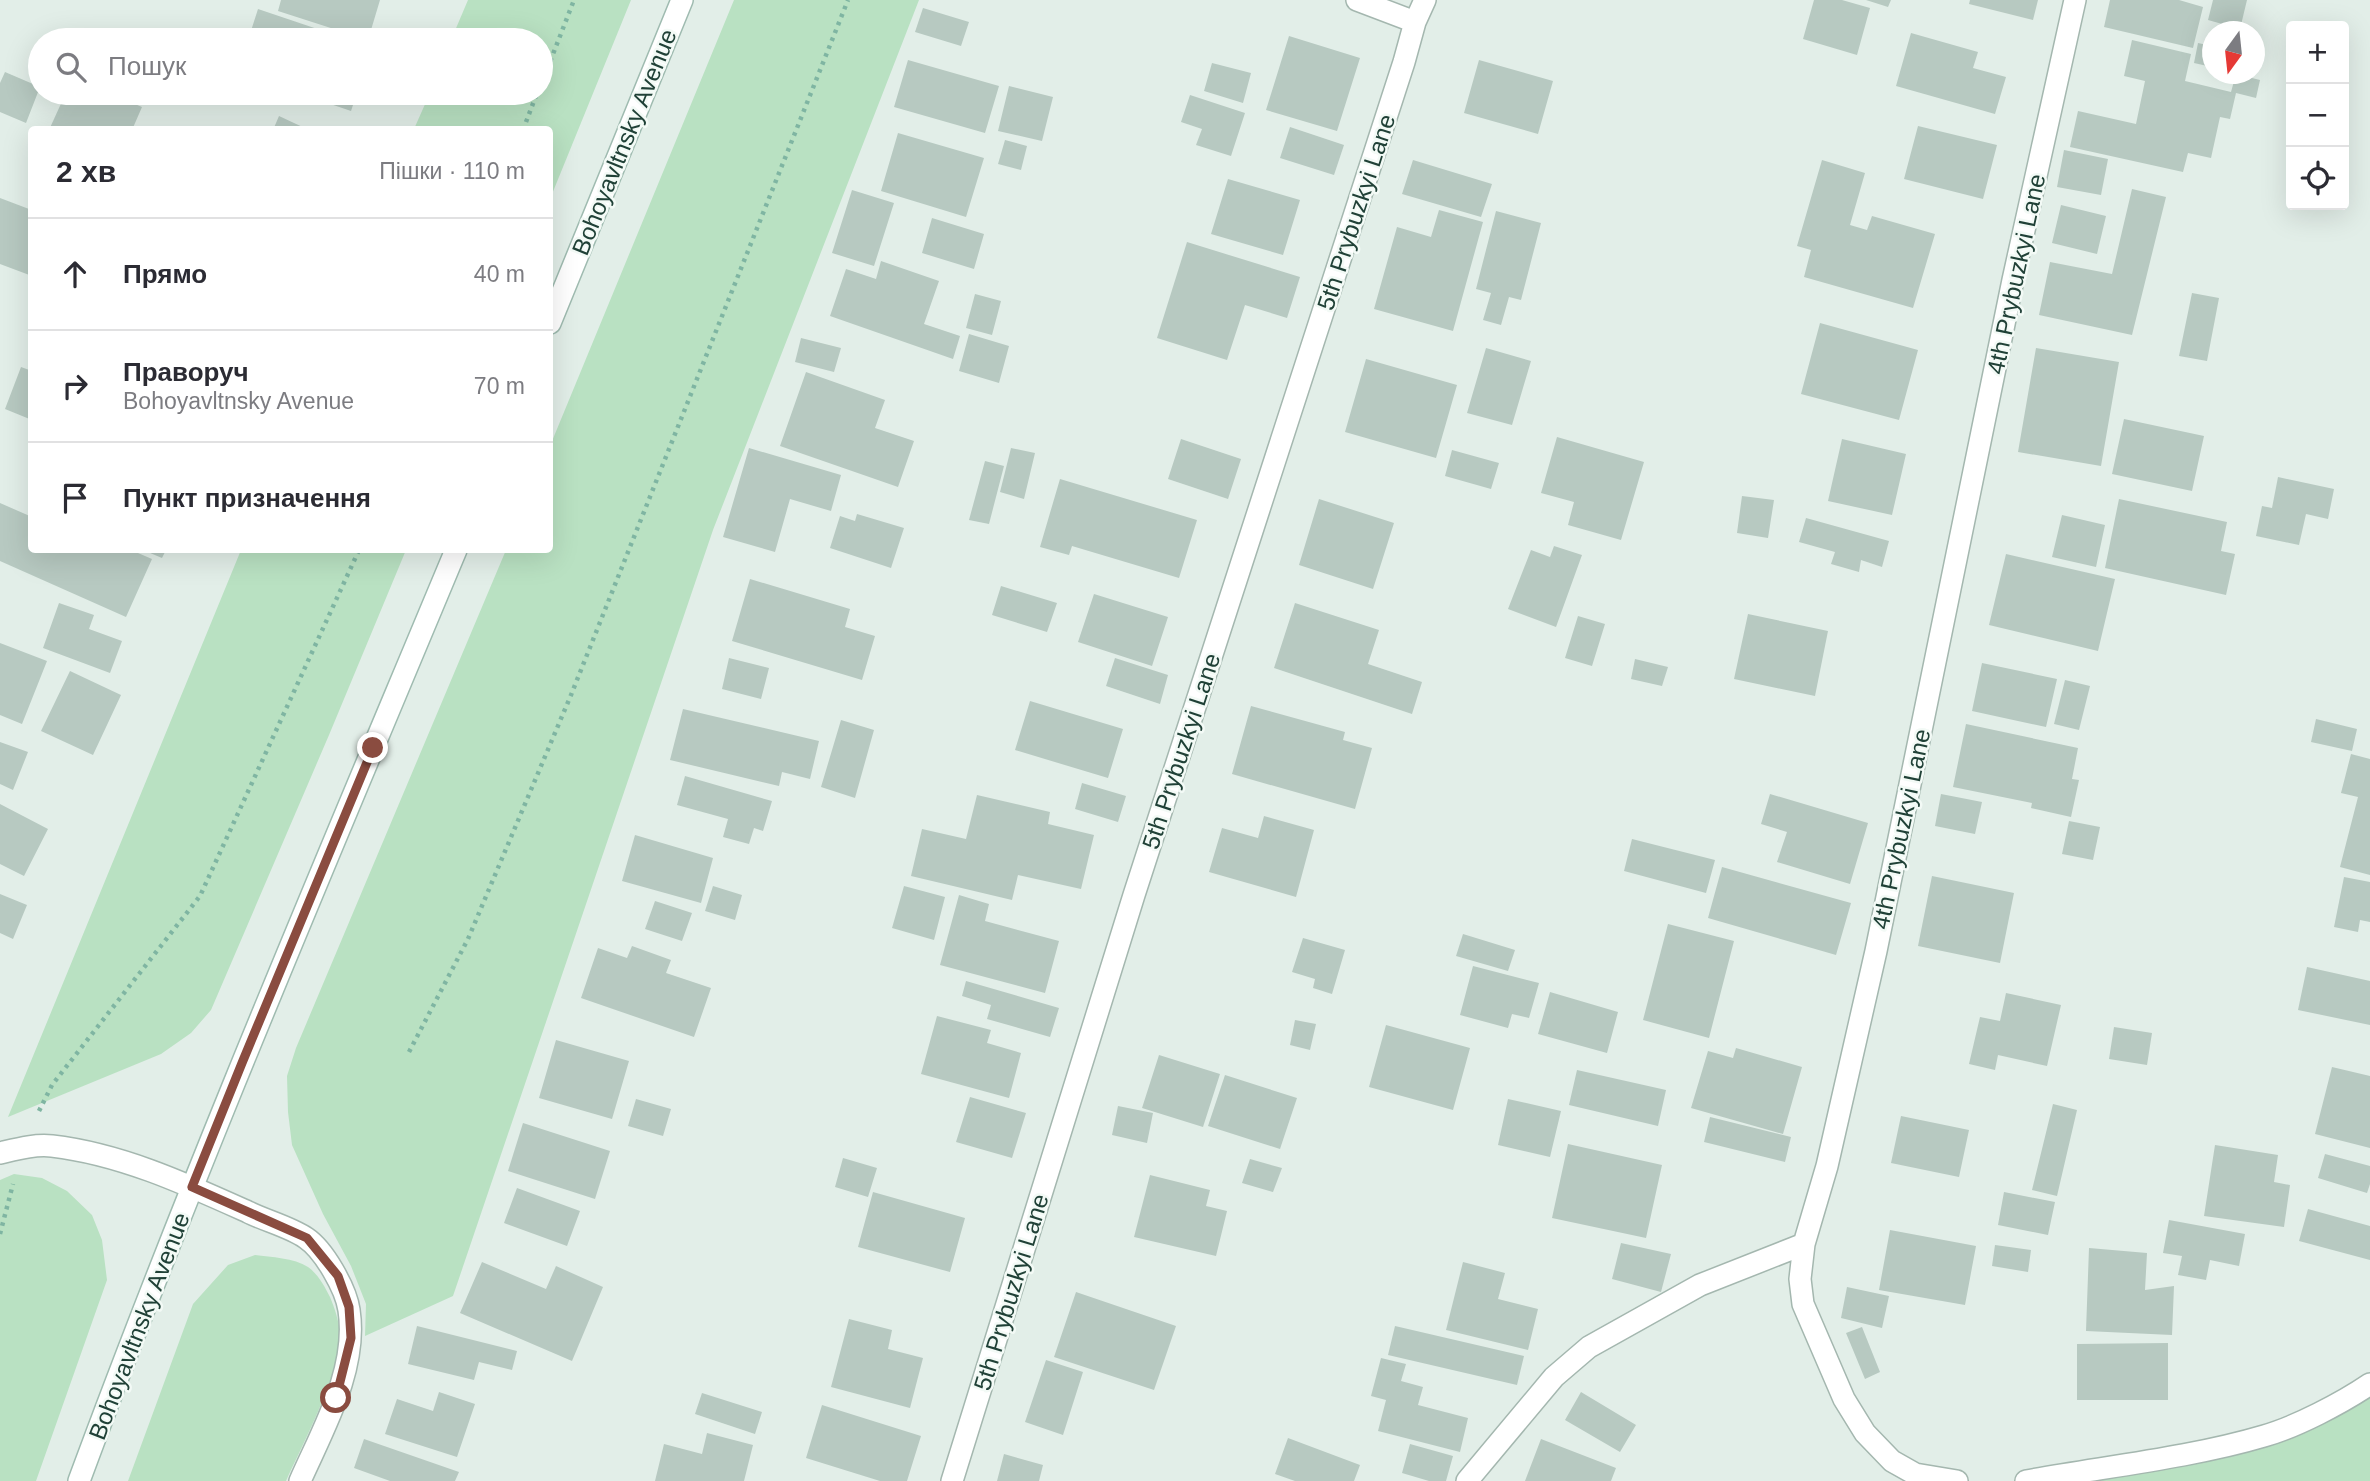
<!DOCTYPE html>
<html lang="uk">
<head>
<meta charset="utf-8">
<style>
  :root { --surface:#fff; --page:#f7f7f7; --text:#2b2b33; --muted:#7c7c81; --line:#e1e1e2 }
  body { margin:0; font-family:Helvetica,sans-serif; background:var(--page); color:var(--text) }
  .controls { position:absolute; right:21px; top:21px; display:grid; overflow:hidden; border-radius:7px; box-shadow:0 7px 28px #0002 }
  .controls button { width:63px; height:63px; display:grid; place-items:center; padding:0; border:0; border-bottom:2px solid var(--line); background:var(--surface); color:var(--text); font:35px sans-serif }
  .compass { position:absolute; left:2202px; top:21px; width:63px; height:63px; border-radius:50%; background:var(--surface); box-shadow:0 7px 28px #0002; rotate:195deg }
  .stop { position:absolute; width:21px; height:21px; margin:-16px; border:5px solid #8a4c40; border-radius:50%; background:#fff }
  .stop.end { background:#8a4c40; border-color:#fff; box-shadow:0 2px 7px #0008 }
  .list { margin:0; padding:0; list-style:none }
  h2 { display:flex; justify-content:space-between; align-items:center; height:91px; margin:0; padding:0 28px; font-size:30px }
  h2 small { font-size:23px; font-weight:400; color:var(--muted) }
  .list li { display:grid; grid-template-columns:46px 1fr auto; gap:21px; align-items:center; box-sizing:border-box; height:112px; padding:0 28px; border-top:2px solid var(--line) }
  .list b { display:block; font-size:26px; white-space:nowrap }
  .list p { margin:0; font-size:23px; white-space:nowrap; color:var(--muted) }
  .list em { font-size:23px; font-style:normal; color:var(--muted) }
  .icon { flex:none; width:38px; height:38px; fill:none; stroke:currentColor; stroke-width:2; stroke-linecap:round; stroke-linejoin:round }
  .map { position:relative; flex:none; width:2370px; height:1481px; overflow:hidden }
  .search { position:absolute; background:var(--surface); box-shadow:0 7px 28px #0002; left:28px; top:28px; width:525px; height:77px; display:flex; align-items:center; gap:18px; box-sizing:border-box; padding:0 24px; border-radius:38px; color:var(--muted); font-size:26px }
  .panel { position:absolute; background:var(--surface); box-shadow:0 7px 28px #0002; left:28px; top:126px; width:525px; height:427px; border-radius:7px }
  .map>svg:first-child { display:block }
</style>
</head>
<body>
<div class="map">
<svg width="2370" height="1481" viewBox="0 0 2370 1481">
  <rect width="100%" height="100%" fill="#e2eee8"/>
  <path fill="#b9e1c2" d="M468,0H631L550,199V130L414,129L430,93H541V40H451Z
    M734,0H919L713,530L453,1296L365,1336L366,1304L351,1266L323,1214L292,1145L288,1112L287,1076L296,1048L506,550H550V446Z
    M241,550H406L329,735L211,1010L191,1033L161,1054L8,1117Z
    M14,1174L42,1178L67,1191L92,1215L102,1240L107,1280L36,1481H0V1180Z
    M255,1255C271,1257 294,1258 308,1267C318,1274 325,1287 330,1297C335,1309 339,1321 340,1334C342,1369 302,1446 286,1481H128L193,1304L228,1265Z
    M2370,1396V1481H2083C2180,1462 2286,1453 2370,1396Z"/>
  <path fill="#b7c9c1" d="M281,0H380L368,40L278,11Z
    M1814,0H1842L1870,8L1857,55L1803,39Z
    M1866,0H1891L1888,7Z
    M1970,0H2038L2033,20L1969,4Z
    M2110,0H2179L2203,7L2193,48L2104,27Z
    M2213,0H2247L2240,29L2208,20Z
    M923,8L969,22L961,46L915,32Z
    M258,9L350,40H248Z
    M1911,33L1978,52L1973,68L2006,77L1995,114L1896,86Z
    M1289,36L1360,58L1337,131L1266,110Z
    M2132,40L2191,54L2185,81L2231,92L2236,74L2260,80L2256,98L2236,93L2230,119L2220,117L2211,158L2188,153L2183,172L2070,147L2078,111L2136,124L2145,81L2124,76Z
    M2198,43L2212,46V67L2194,63Z
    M908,60L999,86L985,133L894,107Z
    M1479,60L1553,81L1538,134L1464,113Z
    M1212,63L1251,73L1243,103L1204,91Z
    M5,72L40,87L26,123L0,112V83Z
    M1009,86L1053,97L1042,141L998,131Z
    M79,93H109L142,107L132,130H49L64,97L75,102Z
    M298,93H357L351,111Z
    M1190,95L1245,113L1231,156L1196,145L1202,129L1181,122Z
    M279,116L309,130H273Z
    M1918,126L1997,145L1983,199L1904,179Z
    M1290,127L1344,145L1334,175L1280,158Z
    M898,133L984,158L966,217L881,191Z
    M1005,140L1027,146L1021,170L998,164Z
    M2064,150L2108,159L2101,195L2057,187Z
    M1413,160L1492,184L1481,217L1402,194Z
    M1822,160L1865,173L1850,225L1867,230L1872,216L1935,234L1913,308L1804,277L1811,250L1797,246Z
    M1228,179L1300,200L1283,255L1211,234Z
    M2132,189L2166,197L2132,335L2039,315L2050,262L2112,274Z
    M852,190L894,203L874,266L832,253Z
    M0,198L29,209L32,204V276L0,264Z
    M2061,205L2106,216L2097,254L2052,243Z
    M1439,210L1483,222L1453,331L1374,309L1397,227L1431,237Z
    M1496,211L1541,223L1521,300L1509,297L1501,325L1483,320L1491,293L1476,289Z
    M932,218L984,234L974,269L922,253Z
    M1187,242L1300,277L1287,318L1245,305L1227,360L1157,338Z
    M881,261L939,281L924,324L960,336L953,359L830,316L846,269L876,279Z
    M2192,293L2219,298L2207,361L2179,356Z
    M975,294L1001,301L992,335L966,328Z
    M1820,323L1918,350L1899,420L1801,394Z
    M969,334L1009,346L999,383L959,371Z
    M801,338L841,348L834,372L795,362Z
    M1486,348L1531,361L1512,425L1467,413Z
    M2036,348L2119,362L2101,466L2018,452Z
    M1366,359L1457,385L1436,458L1345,432Z
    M21,367L32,371V420L5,409Z
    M806,372L885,400L875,428L914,441L898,487L780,446Z
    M2124,419L2204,436L2192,491L2112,474Z
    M1557,437L1644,462L1621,540L1568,525L1574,502L1541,493Z
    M1181,439L1241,459L1228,499L1168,479Z
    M1842,439L1906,454L1892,515L1828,501Z
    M749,448L841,475L831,511L790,499L775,552L723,537Z
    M1011,448L1035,453L1024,499L1000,492Z
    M1452,450L1499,463L1491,489L1445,476Z
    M985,461L1004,466L989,524L969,520Z
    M2278,477L2334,489L2328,519L2306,514L2299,545L2256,536L2262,506L2272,508Z
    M1060,479L1197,520L1179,578L1072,546L1069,555L1040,547Z
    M1742,496L1774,500L1768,538L1737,533Z
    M1319,499L1394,523L1373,589L1299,565Z
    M2119,499L2227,522L2221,551L2235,554L2226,595L2105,568Z
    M0,503L32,517V550H131L152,559L126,617L0,561Z
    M857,514L904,528L891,568L830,548L840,516L855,521Z
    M2062,515L2105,525L2096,567L2052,557Z
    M1806,518L1889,541L1882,567L1861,560L1859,572L1831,564L1835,552L1799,542Z
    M1554,546L1582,555L1556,627L1508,609L1531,550L1550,557Z
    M143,550H166L162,558Z
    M2006,554L2115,579L2098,651L1989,625Z
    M750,579L850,609L845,627L875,636L862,680L732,641Z
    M1001,586L1057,603L1047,632L992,615Z
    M1094,594L1168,617L1152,666L1078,642Z
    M59,603L94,615L89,629L122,641L110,673L43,648Z
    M1295,603L1379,630L1368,664L1422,682L1412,714L1274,668Z
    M1748,614L1828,631L1815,696L1734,679Z
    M1578,616L1605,624L1592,666L1565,658Z
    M0,643L47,661L22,724L0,715Z
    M729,658L769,668L761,699L722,689Z
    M1115,658L1168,675L1160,704L1106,686Z
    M1635,659L1668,667L1662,686L1631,679Z
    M1982,663L2057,679L2046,727L1972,711Z
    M70,671L121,695L93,755L41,731Z
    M2065,680L2090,686L2079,730L2054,724Z
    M1030,701L1123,729L1108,778L1015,750Z
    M1251,706L1345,732L1343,740L1372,748L1355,809L1232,774Z
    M683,709L819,741L810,779L782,772L779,786L670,760Z
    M2316,719L2357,729L2352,751L2311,742Z
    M841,720L874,730L855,798L821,787Z
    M1966,724L2078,748L2072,779L2079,780L2071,817L2031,808L2032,803L1953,787Z
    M0,742L28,752L13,790L0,784Z
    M2351,754L2370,759V875L2340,867L2358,797L2341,793Z
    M685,776L772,801L763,831L754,828L749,844L723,837L728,819L677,805Z
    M1082,783L1126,796L1118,822L1075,809Z
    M1770,794L1868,823L1850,884L1777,862L1787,832L1761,824Z
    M1941,794L1982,802L1975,834L1935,826Z
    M977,795L1050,812L1048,824L1094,835L1081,889L1018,875L1012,900L911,876L922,829L966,839Z
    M0,804L48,829L24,876L0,864Z
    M1264,816L1314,830L1296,897L1209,872L1222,828L1258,838Z
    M2069,821L2100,827L2093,860L2062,854Z
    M635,835L713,858L701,903L622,881Z
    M1632,839L1715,860L1706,893L1624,871Z
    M1722,867L1851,903L1836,955L1708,918Z
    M1932,876L2014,893L2000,963L1918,946Z
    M2344,877L2370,882V922L2360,920L2358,932L2334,927Z
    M713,886L742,895L735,920L705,911Z
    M904,886L945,897L934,940L892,928Z
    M0,894L27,905L13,939L0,933Z
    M959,895L989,904L985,921L1059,941L1045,993L940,965Z
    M655,901L692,913L682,941L645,929Z
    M1668,924L1734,941L1709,1038L1643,1020Z
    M1463,934L1515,950L1508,971L1456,956Z
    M1303,938L1345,950L1332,994L1313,988L1315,979L1292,972Z
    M632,946L671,960L666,973L711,988L694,1037L581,998L598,948L627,958Z
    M1473,966L1539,983L1529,1018L1512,1014L1508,1028L1460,1015Z
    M2307,967L2370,981V1025L2298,1010Z
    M966,981L1059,1008L1050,1037L987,1019L991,1005L962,996Z
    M1550,992L1618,1012L1607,1053L1538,1034Z
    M2006,993L2061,1005L2047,1066L1998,1055L1995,1070L1969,1064L1980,1017L2000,1021Z
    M937,1016L991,1030L987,1043L1021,1053L1009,1098L921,1074Z
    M1295,1020L1316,1024L1310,1050L1290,1045Z
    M1386,1025L1470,1048L1453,1110L1369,1087Z
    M2114,1027L2152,1033L2147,1065L2109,1059Z
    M556,1040L629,1061L612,1119L539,1098Z
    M1736,1048L1802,1067L1783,1134L1691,1108L1708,1051L1733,1058Z
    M1159,1055L1220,1074L1203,1127L1142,1108Z
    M2332,1067L2370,1076V1148L2315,1134Z
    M1577,1070L1666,1090L1658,1126L1569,1105Z
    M1225,1075L1297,1098L1280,1149L1208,1126Z
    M970,1097L1026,1113L1012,1158L956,1142Z
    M636,1099L671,1109L663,1136L628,1126Z
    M1508,1099L1561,1111L1550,1157L1498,1145Z
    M2053,1104L2077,1110L2057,1196L2032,1190Z
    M1118,1106L1153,1113L1147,1143L1112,1135Z
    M1901,1116L1969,1130L1959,1177L1891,1163Z
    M1710,1117L1791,1137L1785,1162L1704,1142Z
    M523,1123L610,1151L595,1199L508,1171Z
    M1568,1144L1662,1165L1646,1238L1552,1218Z
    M2215,1145L2278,1155L2274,1182L2290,1185L2284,1227L2204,1216Z
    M2325,1154L2370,1166V1184L2367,1193L2318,1178Z
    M843,1158L877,1168L868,1197L835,1187Z
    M1250,1159L1282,1168L1273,1192L1242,1183Z
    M1150,1175L1210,1190L1206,1206L1227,1211L1216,1256L1134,1237Z
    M517,1188L580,1211L567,1246L504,1223Z
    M873,1192L965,1218L950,1272L858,1247Z
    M2004,1192L2055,1202L2048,1235L1998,1225Z
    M2308,1209L2370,1226V1260L2299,1241Z
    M2169,1220L2245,1234L2239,1266L2210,1260L2206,1280L2178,1275L2182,1256L2163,1253Z
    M1890,1230L1976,1246L1965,1305L1879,1290Z
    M1621,1243L1671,1254L1661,1292L1612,1279Z
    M1995,1245L2031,1250L2028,1272L1992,1266Z
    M2089,1248L2147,1253L2145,1290L2174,1286L2172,1335L2086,1331Z
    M482,1262L546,1289L556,1266L603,1287L572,1361L460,1313Z
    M1463,1262L1505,1273L1498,1299L1538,1309L1528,1350L1446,1330Z
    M1847,1287L1889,1296L1882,1328L1841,1318Z
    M1076,1292L1176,1326L1154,1390L1054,1357Z
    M849,1319L892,1330L888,1349L923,1358L910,1408L831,1387Z
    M417,1326L517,1351L512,1370L479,1362L474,1380L408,1364Z
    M1395,1326L1524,1356L1517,1385L1388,1355Z
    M1862,1327L1880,1372L1865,1379L1846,1333Z
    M2168,1343V1400H2077V1344Z
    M1381,1358L1406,1364L1401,1381L1423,1387L1418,1405L1468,1418L1460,1452L1378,1431L1386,1400L1371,1396Z
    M1046,1360L1083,1372L1063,1435L1025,1422Z
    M439,1392L475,1404L457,1457L385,1434L397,1399L433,1411Z
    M1581,1392L1636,1425L1620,1452L1565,1420Z
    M702,1393L762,1412L755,1434L695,1414Z
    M822,1405L921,1436L907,1481H880L806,1458Z
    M707,1433L753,1445L744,1481H655L664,1444L702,1454Z
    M1288,1438L1360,1465L1354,1481H1295L1275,1474Z
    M364,1439L459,1472L455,1481H390L354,1468Z
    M1541,1439L1616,1468L1611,1481H1525Z
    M1410,1444L1453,1456L1446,1481H1429L1402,1473Z
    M1004,1454L1043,1465L1039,1481H997Z"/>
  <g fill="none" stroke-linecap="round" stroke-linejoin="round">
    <defs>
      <path id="minor" d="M1357,0L1415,22
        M0,1153C17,1149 35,1144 52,1146C121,1154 186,1184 248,1212C266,1221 290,1227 306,1238C324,1250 346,1289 349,1310C358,1369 323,1429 300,1481
        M1804,1244L1800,1279L1803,1304L1844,1399L1865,1433L1892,1461L1915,1474L1957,1481
        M952,1481L1134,895L1404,62L1415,22L1425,0
        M1467,1481L1554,1377L1589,1347L1700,1285L1804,1244L1827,1166L1876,951L2013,280L2075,0
        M2026,1481C2102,1467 2190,1458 2264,1436C2296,1427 2342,1403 2370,1384"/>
      <path id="secondary" d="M550,323L682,0
        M79,1481C195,1167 327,859 456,550"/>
    </defs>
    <use href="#minor" stroke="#a4b7af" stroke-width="24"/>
    <use href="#secondary" stroke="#9fbbb0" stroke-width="24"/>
    <path stroke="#7fb5a2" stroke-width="4.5" stroke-dasharray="3.5 5" stroke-linecap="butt" d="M541,85L574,0
      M523,130L537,93
      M409,1052L468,939L571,695L848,0
      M39,1111L52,1085L200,896L359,550
      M0,1234L13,1184"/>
    <use href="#minor" stroke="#fff" stroke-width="21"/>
    <use href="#secondary" stroke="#fff" stroke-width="21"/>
  </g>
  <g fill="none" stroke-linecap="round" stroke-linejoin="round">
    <path stroke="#8a4c40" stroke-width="9" d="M336,1398L351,1338L349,1307L338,1276L307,1238L192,1187L242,1063L373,748"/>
  </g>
  <g text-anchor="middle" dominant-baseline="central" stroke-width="5" stroke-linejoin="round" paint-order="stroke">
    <g font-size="24" fill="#204137" stroke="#f3faf6">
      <text transform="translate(624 142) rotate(-68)">Bohoyavltnsky Avenue</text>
      <text transform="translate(1356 212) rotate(-72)">5th Prybuzkyi Lane</text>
      <text transform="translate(2016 274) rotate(-78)">4th Prybuzkyi Lane</text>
      <text transform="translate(1181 751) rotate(-72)">5th Prybuzkyi Lane</text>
      <text transform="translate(1901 829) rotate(-78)">4th Prybuzkyi Lane</text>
      <text transform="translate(1011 1292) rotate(-73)">5th Prybuzkyi Lane</text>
      <text transform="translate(139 1326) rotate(-69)">Bohoyavltnsky Avenue</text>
    </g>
  </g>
</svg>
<div class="controls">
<button>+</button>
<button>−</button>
<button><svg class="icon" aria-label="locate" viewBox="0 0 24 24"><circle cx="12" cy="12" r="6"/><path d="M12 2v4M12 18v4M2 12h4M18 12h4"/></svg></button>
</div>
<svg class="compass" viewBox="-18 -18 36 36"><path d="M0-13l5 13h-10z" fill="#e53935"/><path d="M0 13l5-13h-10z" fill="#7c7c81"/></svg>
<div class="stop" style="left:336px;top:1398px"></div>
<div class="stop end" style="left:373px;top:748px"></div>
<div class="search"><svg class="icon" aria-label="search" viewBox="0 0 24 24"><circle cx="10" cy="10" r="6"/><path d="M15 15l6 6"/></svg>Пошук</div>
<section class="panel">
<h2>2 хв<small>Пішки · 110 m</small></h2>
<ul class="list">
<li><svg class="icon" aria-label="ahead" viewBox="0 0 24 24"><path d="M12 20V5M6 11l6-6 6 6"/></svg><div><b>Прямо</b></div><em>40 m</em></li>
<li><svg class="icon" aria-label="right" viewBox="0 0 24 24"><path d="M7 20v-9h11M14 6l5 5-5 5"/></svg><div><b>Праворуч</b><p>Bohoyavltnsky Avenue</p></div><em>70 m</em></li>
<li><svg class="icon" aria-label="arrive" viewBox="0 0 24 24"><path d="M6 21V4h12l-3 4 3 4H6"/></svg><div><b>Пункт призначення</b></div></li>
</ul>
</section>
</div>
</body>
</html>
